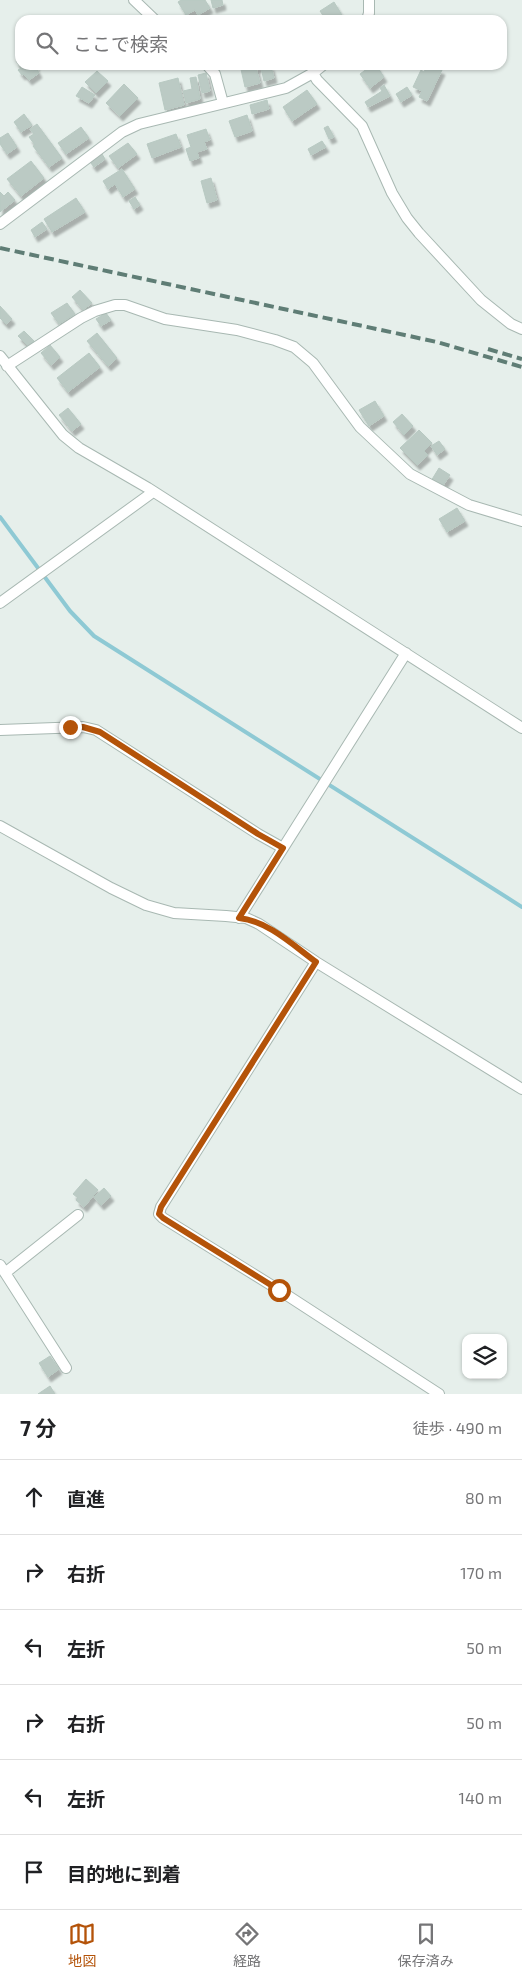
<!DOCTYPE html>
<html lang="ja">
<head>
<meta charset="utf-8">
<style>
  :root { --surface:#fff; --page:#f2f2f2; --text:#202124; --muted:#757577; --line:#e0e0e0; --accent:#b45309 }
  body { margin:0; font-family:"Exo 2","Noto Sans JP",sans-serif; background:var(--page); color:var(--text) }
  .controls { position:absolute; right:15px; bottom:15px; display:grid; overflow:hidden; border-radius:10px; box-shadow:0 1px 4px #0004 }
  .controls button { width:45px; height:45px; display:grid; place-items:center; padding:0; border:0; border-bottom:1px solid var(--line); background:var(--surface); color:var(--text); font:25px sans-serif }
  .stop { position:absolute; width:15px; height:15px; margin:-11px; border:4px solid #b45309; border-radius:50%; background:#fff }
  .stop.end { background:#b45309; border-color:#fff; box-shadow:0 1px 5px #0008 }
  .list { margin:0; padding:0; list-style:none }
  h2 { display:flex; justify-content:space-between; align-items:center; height:65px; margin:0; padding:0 20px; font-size:21px }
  h2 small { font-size:16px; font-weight:400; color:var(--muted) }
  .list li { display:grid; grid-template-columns:32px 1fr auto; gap:15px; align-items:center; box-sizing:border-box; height:75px; padding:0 20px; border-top:1px solid var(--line) }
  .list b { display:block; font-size:19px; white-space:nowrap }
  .list em { font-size:16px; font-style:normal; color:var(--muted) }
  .icon { flex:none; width:28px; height:28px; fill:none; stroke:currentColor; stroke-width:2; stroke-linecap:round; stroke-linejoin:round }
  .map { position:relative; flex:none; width:522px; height:1394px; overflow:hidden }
  .search { position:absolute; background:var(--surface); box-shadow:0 1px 4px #0004; left:15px; right:15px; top:15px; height:55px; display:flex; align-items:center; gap:12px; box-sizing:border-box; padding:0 18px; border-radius:15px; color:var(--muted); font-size:19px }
  .sheet { height:515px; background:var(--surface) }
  nav { display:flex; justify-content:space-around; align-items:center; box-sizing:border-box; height:70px; border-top:1px solid var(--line); background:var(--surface); font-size:14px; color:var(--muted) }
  nav a { display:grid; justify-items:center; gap:2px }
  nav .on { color:var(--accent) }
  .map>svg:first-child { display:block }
</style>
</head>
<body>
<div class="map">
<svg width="522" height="1394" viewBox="0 0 522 1394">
  <defs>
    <filter id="shadow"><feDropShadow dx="3" dy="5" stdDeviation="1" flood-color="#0004"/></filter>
  </defs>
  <rect width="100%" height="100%" fill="#e6efeb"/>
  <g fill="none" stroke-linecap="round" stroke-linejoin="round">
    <path stroke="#8ec9d4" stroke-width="4" d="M0,517L70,611L94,636L522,907"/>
  </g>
  <path fill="#bbcac4" stroke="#b8c9c2" filter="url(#shadow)" d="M181,0H205L210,8L198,15L195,10L186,15L178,2Z
    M211,0H222L223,5L213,8Z
    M334,2L345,20H326L320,11Z
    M20,59V65H37L35,66L39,73L29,80L24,74L22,75L18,70L21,68L16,61Z
    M240,65H260V67L256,68L260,83L245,87Z
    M372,65H376L384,77L370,88L360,74Z
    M427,65L442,70L427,101L419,97L422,91L413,87L421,70L424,72Z
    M271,66L274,78L264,81L261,68Z
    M97,71L108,81L96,93L85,82Z
    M206,73L210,91L202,93L198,75Z
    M196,77L200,99L186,103L183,91L192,89L190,78Z
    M178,78L184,105L165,110L159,83Z
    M124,84L138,98L120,116L106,103Z
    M384,85L390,96L368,107L365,102L382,91L380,88Z
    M82,87L95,95L89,103L76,96Z
    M407,87L412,95L401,102L396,94Z
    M307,90L317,104L292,121L283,107Z
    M267,100L269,109L252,114L250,105Z
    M24,114L32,125L21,132L14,122Z
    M247,115L252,131L235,137L229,121Z
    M37,124L62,158L49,167L33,146L35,145L29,137L34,134L30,129Z
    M328,126L334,137L329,139L324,128Z
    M81,127L89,138L66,154L58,143Z
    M206,129L210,140L204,142L207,149L197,152L199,158L190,161L186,149L191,147L187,135Z
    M8,133L17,147L7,154L0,144V138Z
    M176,134L181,147L152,158L147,144Z
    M322,141L326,147L311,155L308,149Z
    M128,143L137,154L118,168L109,156Z
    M102,154L105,159L94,167L90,162Z
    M31,161L44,178L21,196L7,179Z
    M122,169L135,189L123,197L115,184L108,189L103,181Z
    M211,178L217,200L207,203L201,181Z
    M0,192L4,196L8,192L15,200L0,212Z
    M135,197L140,205L134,209L129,201Z
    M76,198L85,212L52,232L44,219Z
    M42,222L47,229L35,237L31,230Z
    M80,290L92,303L83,310L72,297Z
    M67,303L75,314L59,324L51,313Z
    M0,306L12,319L6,324L0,318Z
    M106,313L111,320L101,326L96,319Z
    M24,331L34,341L29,347L18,336Z
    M97,333L117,358L108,366L87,341Z
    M50,345L60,357L51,365L41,353Z
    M89,353L100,367L68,392L57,378Z
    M375,401L384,416L369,426L359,410Z
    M68,408L81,424L72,431L59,415Z
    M402,414L413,426L404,435L393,422Z
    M419,430L432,443L424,451L428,455L417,465L400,448Z
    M439,441L445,449L437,455L431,446Z
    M439,468L450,475L442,487L431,481Z
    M457,508L465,521L447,532L439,519Z
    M86,1179L98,1190L84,1207L76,1200L78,1198L73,1194Z
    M104,1188L111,1196L101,1205L94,1197Z
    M50,1356L59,1369L48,1377L39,1363Z
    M50,1386L55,1394H38Z"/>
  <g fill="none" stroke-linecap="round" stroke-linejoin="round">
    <defs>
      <path id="street" d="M134,0L155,20
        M367,20L369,13V0
        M207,65L215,74L223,103
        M313,73L317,80L362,126L392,193L407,218L419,233L481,300L511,324L522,329
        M0,224L122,132L139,124L286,88L313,73L323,65
        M0,356L63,435L79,448L148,488L522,728
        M7,366L81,318L95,311L115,305H125L165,319L237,330L275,340L294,347L313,363L360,427L410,474L469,505L522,521
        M0,603L153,492
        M0,730L83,727L96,730L258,834L283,848
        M0,826L111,888L146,905L174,913L226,916L246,918L259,924L316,962L522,1089
        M239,918L406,653
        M316,962L161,1207L159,1214L163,1218L279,1290L439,1394
        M0,1265L66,1368
        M5,1273L78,1215"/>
    </defs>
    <use href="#street" stroke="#a8b8b2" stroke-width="12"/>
    <use href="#street" stroke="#fff" stroke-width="10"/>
    <path stroke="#5f7d75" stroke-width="4" stroke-dasharray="10 5" stroke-linecap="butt" d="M0,248L437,342L522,367
      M488,349L522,359"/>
  </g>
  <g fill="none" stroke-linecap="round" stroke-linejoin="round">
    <path stroke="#b45309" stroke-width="6" d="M70,727H83L100,732L258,834L283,848L239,918C268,921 293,945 316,962L161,1207L159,1214L163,1218L279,1290"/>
  </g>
</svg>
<div class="controls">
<button><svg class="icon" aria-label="layers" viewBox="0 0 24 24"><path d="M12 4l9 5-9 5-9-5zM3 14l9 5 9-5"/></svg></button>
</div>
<div class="stop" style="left:279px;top:1290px"></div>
<div class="stop end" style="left:70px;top:727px"></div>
<div class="search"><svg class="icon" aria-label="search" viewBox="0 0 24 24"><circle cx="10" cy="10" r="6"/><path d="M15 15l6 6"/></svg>ここで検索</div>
</div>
<section class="sheet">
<h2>7 分<small>徒歩 · 490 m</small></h2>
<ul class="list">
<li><svg class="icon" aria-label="ahead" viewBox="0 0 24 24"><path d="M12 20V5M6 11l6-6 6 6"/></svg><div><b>直進</b></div><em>80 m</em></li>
<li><svg class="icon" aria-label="right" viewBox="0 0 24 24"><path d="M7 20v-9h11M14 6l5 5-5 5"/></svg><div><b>右折</b></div><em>170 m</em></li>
<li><svg class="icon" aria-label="left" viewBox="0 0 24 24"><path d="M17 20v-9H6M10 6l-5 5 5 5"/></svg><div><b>左折</b></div><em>50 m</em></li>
<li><svg class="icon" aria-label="right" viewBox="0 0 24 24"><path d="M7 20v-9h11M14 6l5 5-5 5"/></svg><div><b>右折</b></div><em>50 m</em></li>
<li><svg class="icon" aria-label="left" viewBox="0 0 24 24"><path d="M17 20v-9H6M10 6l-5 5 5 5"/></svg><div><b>左折</b></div><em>140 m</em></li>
<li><svg class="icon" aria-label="arrive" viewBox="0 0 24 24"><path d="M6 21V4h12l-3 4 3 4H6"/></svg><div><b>目的地に到着</b></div></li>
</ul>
</section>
<nav>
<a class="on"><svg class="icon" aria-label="map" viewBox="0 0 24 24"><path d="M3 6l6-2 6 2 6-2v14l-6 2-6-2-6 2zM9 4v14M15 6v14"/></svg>地図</a>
<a><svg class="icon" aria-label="directions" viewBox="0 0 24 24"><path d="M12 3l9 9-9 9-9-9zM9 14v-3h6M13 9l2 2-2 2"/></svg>経路</a>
<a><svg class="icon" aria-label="saved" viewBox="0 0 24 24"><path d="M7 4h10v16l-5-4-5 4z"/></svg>保存済み</a>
</nav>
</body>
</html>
